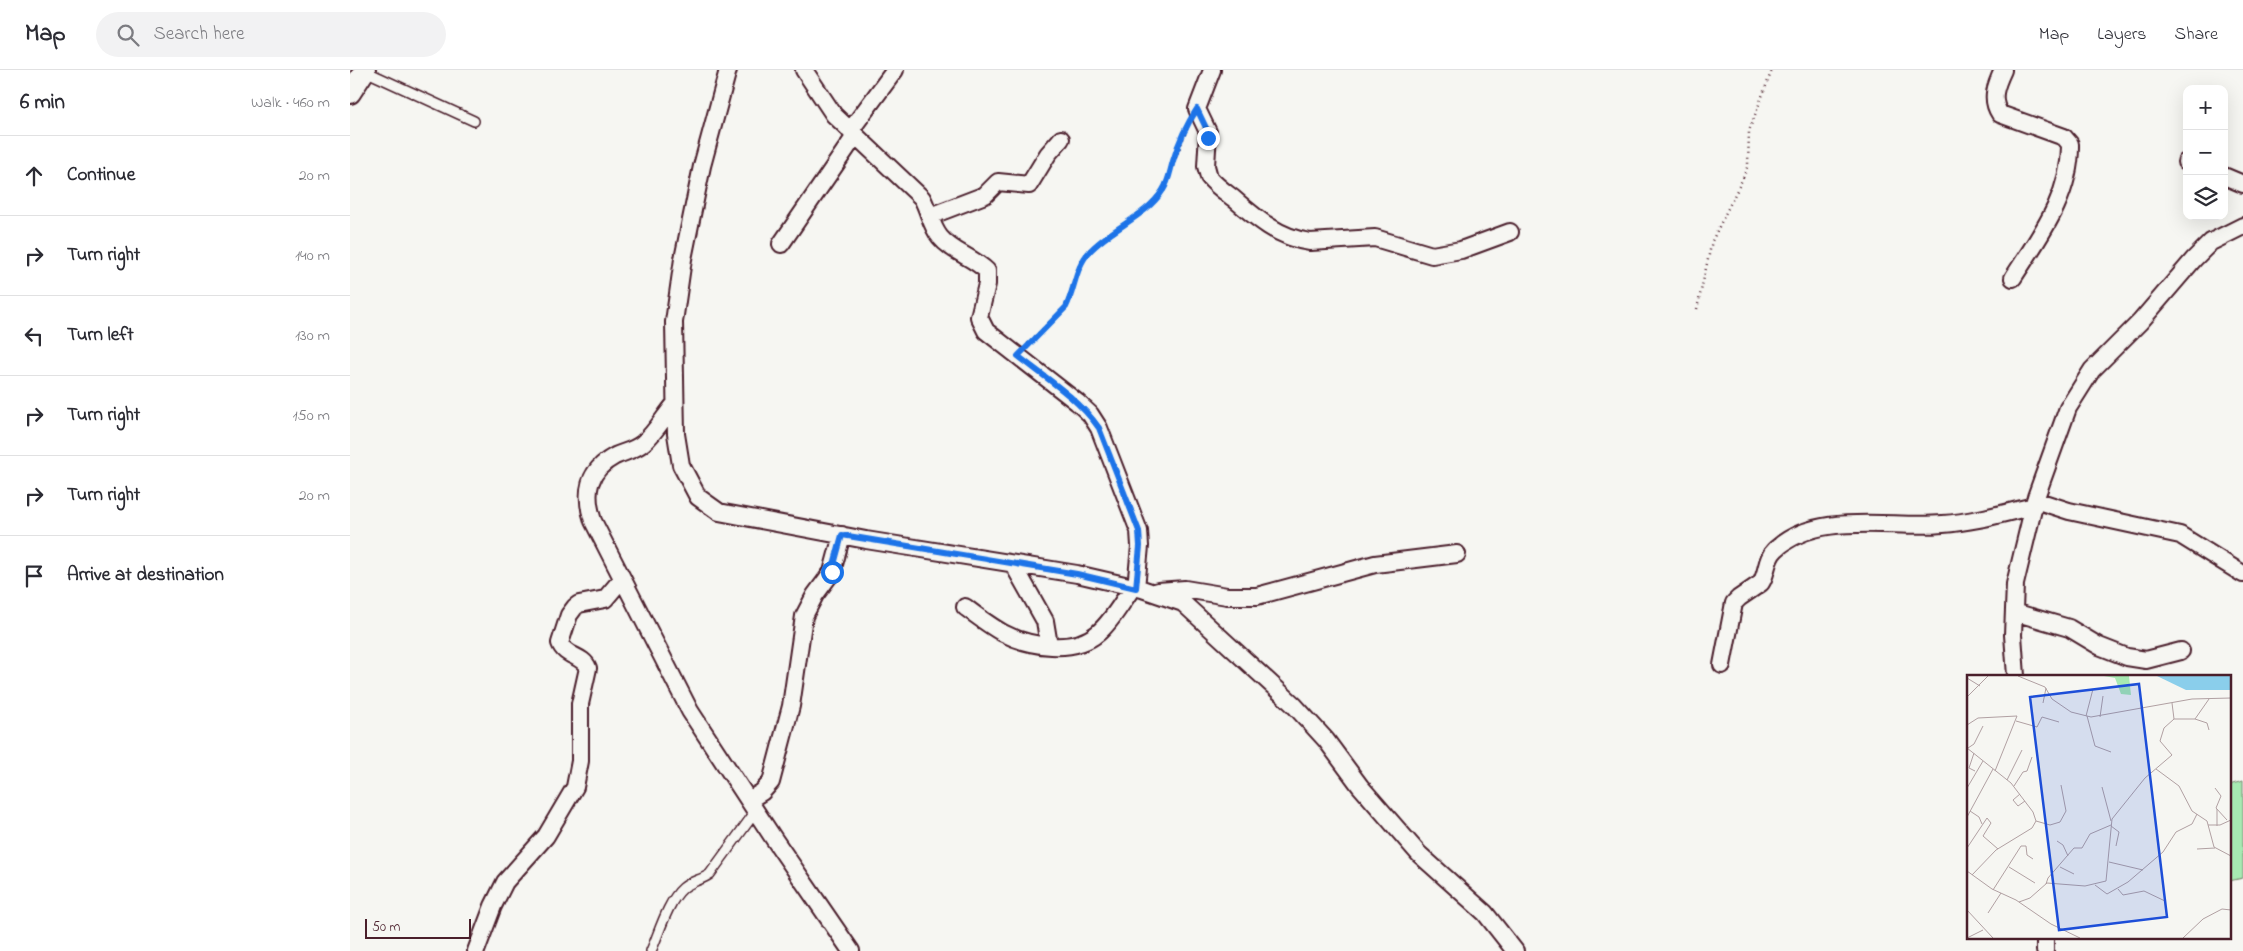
<!DOCTYPE html>
<html lang="en">
<head>
<meta charset="utf-8">
<style>
  :root { --surface:#fff; --page:#f2f2f3; --text:#2b2b33; --muted:#7c7c81; --line:#e1e1e2 }
  body { margin:0; font-family:"Indie Flower",sans-serif; background:var(--page); color:var(--text) }
  .controls { position:absolute; right:15px; top:15px; display:grid; overflow:hidden; border-radius:10px; box-shadow:0 5px 20px #0002 }
  .controls button { width:45px; height:45px; display:grid; place-items:center; padding:0; border:0; border-bottom:1px solid var(--line); background:var(--surface); color:var(--text); font:25px sans-serif }
  .scale { position:absolute; left:15px; bottom:12px; width:106px; box-sizing:border-box; padding-left:5px; border:2px solid #4a1f2b; border-top:0; font-size:14px; line-height:18px; white-space:nowrap; color:#4a1f2b; -webkit-text-stroke:4px #f6f6f2; paint-order:stroke }
  .stop { position:absolute; width:15px; height:15px; margin:-11px; border:4px solid #1a73e8; border-radius:50%; background:#fff }
  .stop.end { background:#1a73e8; border-color:#fff; box-shadow:0 1px 5px #0008 }
  .list { margin:0; padding:0; list-style:none }
  h2 { display:flex; justify-content:space-between; align-items:center; height:65px; margin:0; padding:0 20px; font-size:21px }
  h2 small { font-size:16px; font-weight:400; color:var(--muted) }
  .list li { display:grid; grid-template-columns:32px 1fr auto; gap:15px; align-items:center; box-sizing:border-box; height:80px; padding:0 20px; border-top:1px solid var(--line) }
  .list b { display:block; font-size:19px; white-space:nowrap }
  .list em { font-size:16px; font-style:normal; color:var(--muted) }
  .icon { flex:none; width:28px; height:28px; fill:none; stroke:currentColor; stroke-width:2; stroke-linecap:round; stroke-linejoin:round }
  .map { position:relative; flex:none; width:1893px; height:881px; overflow:hidden }
  header { display:flex; align-items:center; gap:30px; box-sizing:border-box; height:70px; padding:0 25px; background:var(--surface); border-bottom:1px solid var(--line) }
  header strong { font-size:24px }
  nav { display:flex; gap:28px; margin-inline-start:auto; font-size:18px }
  .search { width:350px; height:45px; background:var(--page); display:flex; align-items:center; gap:12px; box-sizing:border-box; padding:0 18px; border-radius:28px; color:var(--muted); font-size:19px }
  main { display:flex }
  aside { flex:1; background:var(--surface) }
  .map>svg:first-child { display:block }
</style>
</head>
<body>
<header>
<strong>Map</strong>
<div class="search"><svg class="icon" aria-label="search" viewBox="0 0 24 24"><circle cx="10" cy="10" r="6"/><path d="M15 15l6 6"/></svg>Search here</div>
<nav><a>Map</a><a>Layers</a><a>Share</a></nav>
</header>
<main>
<aside>
<h2>6 min<small>Walk · 460 m</small></h2>
<ul class="list">
<li><svg class="icon" aria-label="ahead" viewBox="0 0 24 24"><path d="M12 20V5M6 11l6-6 6 6"/></svg><div><b>Continue</b></div><em>20 m</em></li>
<li><svg class="icon" aria-label="right" viewBox="0 0 24 24"><path d="M7 20v-9h11M14 6l5 5-5 5"/></svg><div><b>Turn right</b></div><em>140 m</em></li>
<li><svg class="icon" aria-label="left" viewBox="0 0 24 24"><path d="M17 20v-9H6M10 6l-5 5 5 5"/></svg><div><b>Turn left</b></div><em>130 m</em></li>
<li><svg class="icon" aria-label="right" viewBox="0 0 24 24"><path d="M7 20v-9h11M14 6l5 5-5 5"/></svg><div><b>Turn right</b></div><em>150 m</em></li>
<li><svg class="icon" aria-label="right" viewBox="0 0 24 24"><path d="M7 20v-9h11M14 6l5 5-5 5"/></svg><div><b>Turn right</b></div><em>20 m</em></li>
<li><svg class="icon" aria-label="arrive" viewBox="0 0 24 24"><path d="M6 21V4h12l-3 4 3 4H6"/></svg><div><b>Arrive at destination</b></div></li>
</ul>
</aside>
<div class="map">
<svg width="1893" height="881" viewBox="0 0 1893 881">
  <rect width="100%" height="100%" fill="#f6f6f2"/>
  <filter id="ink" filterUnits="userSpaceOnUse"><feTurbulence type="fractalNoise" baseFrequency=".02" numOctaves="2"/><feDisplacementMap in="SourceGraphic" scale="10" xChannelSelector="R" yChannelSelector="G"/><feConvolveMatrix kernelMatrix="1 2 1 2 8 2 1 2 1" color-interpolation-filters="sRGB"/></filter>
  <g filter="url(#ink)">
    <path fill="#a7e9b2" stroke="#78846e" d="M1893,711V808L1879,811V715Z"/>
    <g fill="none" stroke-linecap="round" stroke-linejoin="round">
      <defs>
        <path id="service" d="M15,1L124,51
          M301,881C309,863 318,831 333,818C341,811 352,810 360,804L406,741"/>
        <path id="minor" d="M378,0L352,96L333,189L324,252L326,364L331,395L348,427L369,442L516,470L727,504L792,519L833,533L944,635L976,670L1010,716L1069,784L1135,843L1165,881
          M454,0L484,45L572,128C579,141 581,156 590,167C602,182 623,187 637,201V214L629,247L636,261L727,332L740,344L749,358L789,461L790,476L786,518
          M862,0L847,39L858,62L856,96L859,107C865,115 875,122 883,128C906,148 929,168 960,172L1025,168L1082,185L1111,180L1160,162
          M1653,0C1646,15 1640,29 1650,44L1714,67L1720,74C1721,126 1689,167 1663,208
          M500,61L545,0
          M1836,92H1837
          M1874,106L1893,114
          M580,146L635,125L648,112L679,115L698,84L711,69
          M431,174L505,66
          M324,335C314,347 305,363 293,373C285,380 274,382 265,386C237,401 234,423 243,451L340,641L424,769L501,881
          M1685,430L1719,441L1830,465L1893,504
          M663,494L695,551L699,575
          M808,521L835,519L877,526H907L1025,494L1107,484
          M615,537C627,546 640,556 653,563C680,577 724,584 748,563C763,550 772,532 783,517
          M1664,542L1719,558L1749,576L1777,587L1796,590L1831,581
          M1372,595L1384,533L1389,528L1411,513C1418,502 1415,489 1426,479C1468,440 1542,459 1593,454C1624,452 1654,443 1684,436
          M1666,606L1663,565L1665,514L1686,427L1718,338L1742,300L1790,252L1844,189L1861,172L1893,156
          M399,730L412,722L421,712L441,636L454,546L465,525L482,502L492,465
          M1695,867V881
          M126,881L143,836L155,812L196,766L225,717L230,691V634L238,598C233,585 215,587 210,573L219,545L225,537L229,534L255,529L272,509"/>
        <path id="tertiary" d="M0,23L15,0"/>
      </defs>
      <use href="#service" stroke="#4a1f2b" stroke-width="12"/>
      <use href="#minor" stroke="#4a1f2b" stroke-width="20"/>
      <use href="#tertiary" stroke="#4a1f2b" stroke-width="24"/>
      <path stroke="#4a1f2b" stroke-width="2.5" stroke-dasharray="1 4" stroke-linecap="butt" d="M1347,239L1362,171L1393,108L1398,95L1399,61L1422,0
        M678,274L716,237L730,195L740,180L799,136L813,121L838,56"/>
      <use href="#service" stroke="#f6f6f2" stroke-width="9"/>
      <use href="#minor" stroke="#f6f6f2" stroke-width="16"/>
      <use href="#tertiary" stroke="#f6f6f2" stroke-width="20"/>
    </g>
  </g>
  <g fill="none" stroke-linecap="round" stroke-linejoin="round" filter="url(#ink)">
    <path stroke="#1a73e8" stroke-width="6" d="M482,502L492,465L727,504L786,518L790,476L789,461L749,358C728,328 696,308 668,286L716,237C725,219 725,197 740,181C761,158 796,147 813,120C819,111 820,101 823,91C828,74 837,54 847,39L858,62V68"/>
  </g>
  <g transform="translate(1617 605)">
    <rect width="264" height="264" fill="#f6f6f2"/>
    <path d="M137,1H162L164,20L154,19L148,3Z" fill="#a7e9b2"/>
    <path d="M190,1H264V15H219Z" fill="#8aceeb"/>
    <path fill="none" stroke="#b1a0a2" stroke-width="1" d="M51,1L78,12L85,24L104,37L124,42L225,24L264,23M0,3L13,11M0,22L21,1M76,28L79,13M205,28L207,44M119,41L126,14M120,41L128,71L144,77M133,42L136,21M228,44L242,24M49,46L70,52L75,42L92,47M0,50L11,43L50,41L28,96M0,73L44,108L66,137L69,146L65,153L29,175L5,200M1,73L7,69L16,51M7,78L2,93L8,96M189,94L212,111L225,136L240,146L247,172L264,181M40,105L55,75M47,111L56,97L60,96L65,82M135,112L144,146M0,113L16,86M248,113L254,121L249,133L260,145M53,119L46,125L51,131L58,126M250,134V151M3,136L12,142L15,149M0,142L26,94M69,146L83,150L93,147L99,136L94,110M241,150H253L264,145M144,151L152,157L149,171M90,166L96,170L101,181M0,173L20,143L24,148L16,161L31,174M230,174L248,173M142,187L176,195M42,192L68,208M93,192L107,199M0,196L25,214L49,225L84,249L113,263M79,209L81,203L107,173H115L123,159L144,150M128,210L140,219L161,207L196,177L209,157L225,149L230,139M151,214L156,220L177,216L198,226M26,215L54,171H59L60,180L66,184M52,227L63,223L80,208L118,211L139,206L145,144L178,103L205,80L193,66L197,53L207,44H228L240,48L242,55M0,235L26,263M21,238L34,218M0,263L16,255M216,263L236,244L255,234L264,235"/>
    <path fill="#1d4ed8" fill-opacity="0.15" stroke="#1d4ed8" stroke-width="2.5" d="M172,9L200,242L92,255L63,22Z"/>
    <rect width="264" height="264" fill="none" stroke="#4a1f2b" stroke-width="2.5"/>
  </g>
</svg>
<div class="controls">
<button>+</button>
<button>−</button>
<button><svg class="icon" aria-label="layers" viewBox="0 0 24 24"><path d="M12 4l9 5-9 5-9-5zM3 14l9 5 9-5"/></svg></button>
</div>
<div class="scale">50 m</div>
<div class="stop" style="left:482px;top:502px"></div>
<div class="stop end" style="left:858px;top:68px"></div>
</div>
</main>
</body>
</html>
